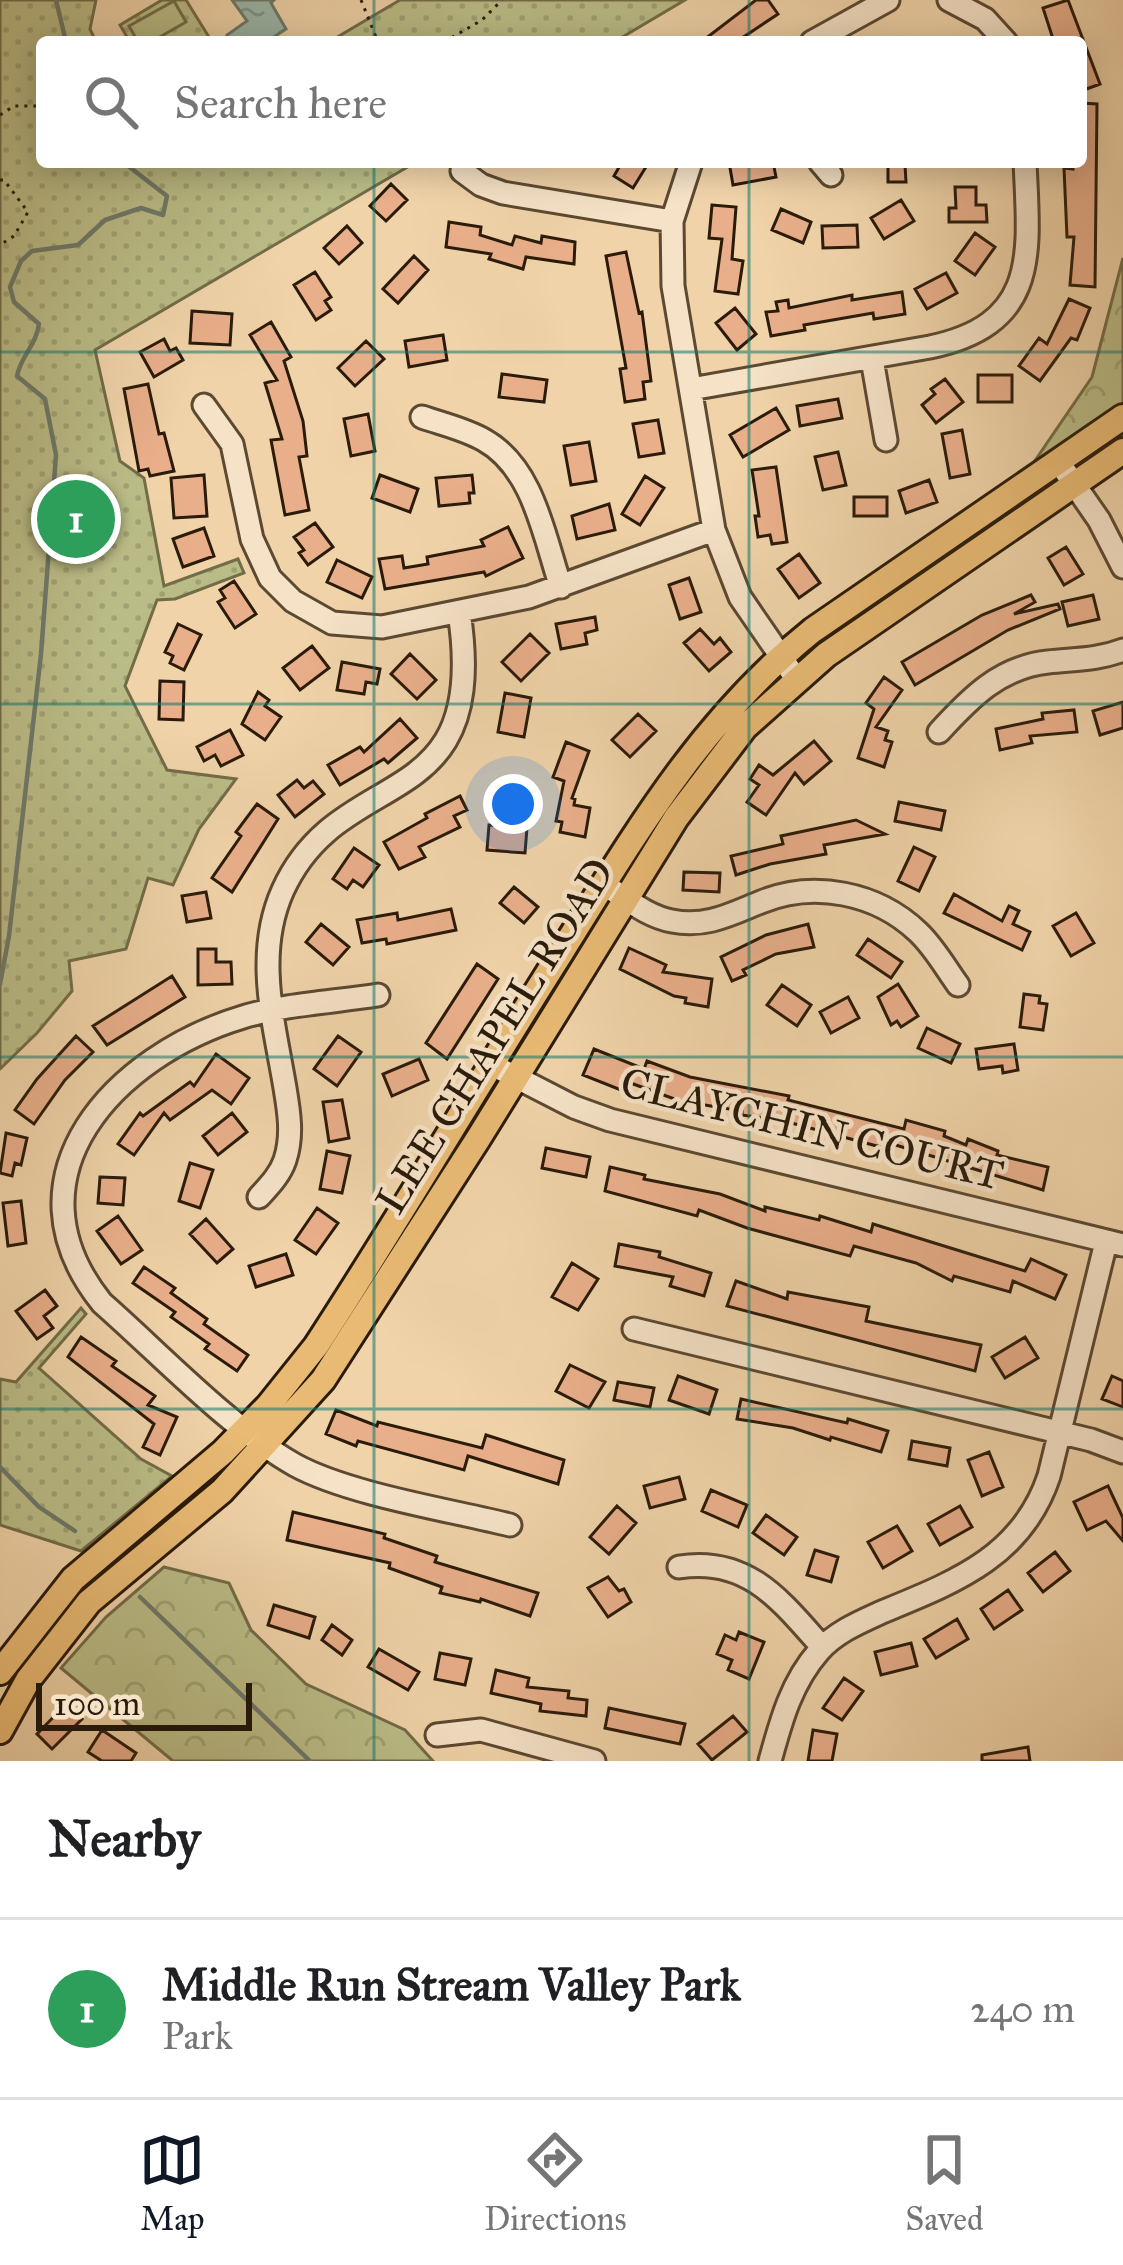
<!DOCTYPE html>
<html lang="en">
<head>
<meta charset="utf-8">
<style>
  :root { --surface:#fff; --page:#f6f6f6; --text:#202124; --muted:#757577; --line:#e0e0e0; --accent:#111827 }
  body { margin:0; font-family:"IM FELL Great Primer",serif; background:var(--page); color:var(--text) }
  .scale { position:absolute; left:36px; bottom:30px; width:216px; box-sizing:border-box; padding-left:12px; border:6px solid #2a1b0a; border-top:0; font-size:33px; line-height:42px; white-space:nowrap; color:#2a1b0a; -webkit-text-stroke:9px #f5e2c7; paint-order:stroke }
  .you { position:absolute; left:513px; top:804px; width:42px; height:42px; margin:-30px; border:9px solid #fff; border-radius:50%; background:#1a73e8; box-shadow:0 0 0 18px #1a73e833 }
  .badge { display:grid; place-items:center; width:78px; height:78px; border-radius:50%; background:var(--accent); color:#fff; font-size:39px; font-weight:700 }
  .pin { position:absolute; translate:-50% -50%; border:6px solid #fff; box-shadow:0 3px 12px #0006 }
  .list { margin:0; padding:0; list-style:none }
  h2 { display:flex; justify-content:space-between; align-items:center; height:156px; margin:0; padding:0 48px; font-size:51px }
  h2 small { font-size:39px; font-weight:400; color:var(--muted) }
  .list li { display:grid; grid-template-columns:78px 1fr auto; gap:36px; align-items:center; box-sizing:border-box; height:180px; padding:0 48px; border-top:3px solid var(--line) }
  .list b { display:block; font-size:45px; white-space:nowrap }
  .list p { margin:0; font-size:39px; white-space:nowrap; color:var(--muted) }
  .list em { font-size:39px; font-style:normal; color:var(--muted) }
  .icon { flex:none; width:66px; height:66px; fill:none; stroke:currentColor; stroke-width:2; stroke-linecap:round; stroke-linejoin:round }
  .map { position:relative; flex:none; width:1123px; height:1761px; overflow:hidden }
  .search { position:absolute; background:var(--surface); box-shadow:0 6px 30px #0003; left:36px; right:36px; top:36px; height:132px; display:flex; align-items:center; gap:30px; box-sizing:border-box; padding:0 42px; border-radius:12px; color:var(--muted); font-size:45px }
  .sheet { height:336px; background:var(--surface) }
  nav { display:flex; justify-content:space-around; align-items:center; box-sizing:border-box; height:168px; border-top:3px solid var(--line); background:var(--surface); font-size:33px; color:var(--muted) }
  nav a { display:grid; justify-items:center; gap:6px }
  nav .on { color:var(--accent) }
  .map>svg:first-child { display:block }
</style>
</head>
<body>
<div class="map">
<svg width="1123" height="1761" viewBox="0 0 1123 1761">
  <defs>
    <pattern id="grass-dots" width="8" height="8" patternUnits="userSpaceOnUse" patternTransform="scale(3)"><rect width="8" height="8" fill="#babc87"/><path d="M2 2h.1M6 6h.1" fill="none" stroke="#a0a173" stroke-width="1.8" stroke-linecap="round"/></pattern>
    <pattern id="forest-crowns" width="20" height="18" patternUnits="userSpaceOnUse" patternTransform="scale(3)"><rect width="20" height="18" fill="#babc87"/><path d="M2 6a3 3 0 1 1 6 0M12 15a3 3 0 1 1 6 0" fill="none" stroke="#a0a173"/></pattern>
    <pattern id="water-ripples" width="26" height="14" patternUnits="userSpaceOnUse" patternTransform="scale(3)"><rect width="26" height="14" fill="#9ab7aa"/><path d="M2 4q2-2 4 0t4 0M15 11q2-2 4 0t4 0" fill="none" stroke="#7e9489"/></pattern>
  </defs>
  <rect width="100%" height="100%" fill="#f0d3a9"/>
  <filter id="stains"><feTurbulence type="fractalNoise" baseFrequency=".00167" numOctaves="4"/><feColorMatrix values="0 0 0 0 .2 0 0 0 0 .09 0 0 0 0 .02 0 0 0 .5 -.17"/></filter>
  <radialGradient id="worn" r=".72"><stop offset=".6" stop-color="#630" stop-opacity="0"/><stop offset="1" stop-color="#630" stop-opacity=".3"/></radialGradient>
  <path fill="url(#grass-dots)" stroke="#726c48" stroke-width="3" d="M0,0H96L90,29L96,42H42V162H416L95,350L120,461L144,478L164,586L238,559L244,573L175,599L157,600L125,686L167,770L236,779L199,829L173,885L148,878L126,949L69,961L72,991L37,1033L0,1069Z
    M162,0H186L212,42H130L120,25Z
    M400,0H685L614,42H329Z
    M81,1308L86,1314L39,1368L141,1459L172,1476L81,1551L0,1525V1379L16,1382Z"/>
  <path fill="url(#forest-crowns)" stroke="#726c48" stroke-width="3" d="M1123,258V405L1019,484L1092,377Z
    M164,1567L229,1583L251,1630L306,1684L405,1730L433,1761H173L61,1668L106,1617Z"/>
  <path fill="#babc87" stroke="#726c48" stroke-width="3" d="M174,1L186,22L151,42H138L129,26Z"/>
  <path fill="url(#water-ripples)" stroke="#6d796a" stroke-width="3" d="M232,0H274L271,3L286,29L266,42H232L227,35L247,21Z"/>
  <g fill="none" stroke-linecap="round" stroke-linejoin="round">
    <path stroke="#6d796a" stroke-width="4.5" d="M56,0L66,42
      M0,984L9,936L41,654L56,455L45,399L17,376C21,355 36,346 39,324L14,302L10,287L21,261L32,251L78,245L105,220L141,208L163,215L167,196L123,162
      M0,1467L39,1507L75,1531
      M140,1597L310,1761"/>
  </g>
  <path fill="#e9af8b" stroke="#2a1b0a" stroke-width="3" d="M756,0H768L778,14L736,42H701Z
    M1068,0L1100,84L1081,91V42H1054L1043,8Z
    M1081,103L1097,104L1095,287L1070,285L1074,237H1067L1064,168L1073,169V162H1081Z
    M622,162H649L633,188L614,176Z
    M729,162H773L776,177L733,185Z
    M888,165H905L906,182H888Z
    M391,184L407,200L386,221L370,206Z
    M955,187H976V205H986L987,222H949V208H956Z
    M901,200L914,221L884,239L871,218Z
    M712,205L736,207L732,259L743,261L738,294L715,291L722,239L709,238Z
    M781,209L811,222L803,243L772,230Z
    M449,222L481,227L480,235L512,245L515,236L541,243L542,236L575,242L574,264L526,257L523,269L489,259L491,254L446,247Z
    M857,225L858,247L823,248L822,226Z
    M347,226L362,243L339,264L324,248Z
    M975,233L995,247L975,275L955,261Z
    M626,252L639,313L642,312L651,381L643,382L645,399L625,402L620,369L626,368L606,256Z
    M414,256L428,270L398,303L383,289Z
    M315,272L331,297L325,301L331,310L316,320L294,285Z
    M946,273L957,293L927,309L915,289Z
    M902,292L905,314L874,319L873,313L804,325L805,330L771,336L766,312L778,311L776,302L788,300L789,308L852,295V300Z
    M1069,299L1090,308L1077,340L1071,338L1040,381L1019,366L1039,338L1047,344Z
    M735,308L756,334L737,350L716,323Z
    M192,311L232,314L230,345L190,343Z
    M271,322L291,357L284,361L303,421L307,456L299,457L309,510L285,515L271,440L282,439L265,383L277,380L250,335Z
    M443,335L447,360L409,367L405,341Z
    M164,339L170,351L176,348L183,360L154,377L140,352Z
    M366,341L384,359L355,386L338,368Z
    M502,374L547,380L544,402L499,397Z
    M978,375H1012V402H978Z
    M945,379L963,402L936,423L922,405L935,394L931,389Z
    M148,384L159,434L164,433L174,471L150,476L148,469L139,471L124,389Z
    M838,399L842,418L800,426L797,406Z
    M776,408L789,430L743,457L730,435Z
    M368,414L375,451L351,456L344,419Z
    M658,420L664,453L639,457L633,424Z
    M962,430L970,474L950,478L942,434Z
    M589,442L596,481L571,485L564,446Z
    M838,452L846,485L823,490L815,457Z
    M776,467L787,542L772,544L770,535L758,537L755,516H759L752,470Z
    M204,475L207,516L174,518L171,478Z
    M380,475L418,489L410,512L372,498Z
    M472,475L474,493H469L470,503L439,506L436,478Z
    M645,476L664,488L640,525L622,514Z
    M929,480L937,502L906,513L899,491Z
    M854,497H887V516H854Z
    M609,504L615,530L577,539L572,516Z
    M315,523L333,547L308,565L299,553L304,550L294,537Z
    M508,527L523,558L486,576L484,572L385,589L379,559L402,556L404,568L428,564L427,557L484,546L481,540Z
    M204,528L214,556L183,567L173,539Z
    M1066,547L1083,574L1064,585L1048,558Z
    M799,554L820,583L799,598L778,569Z
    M337,560L372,577L362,598L327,582Z
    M689,578L701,612L680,619L669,585Z
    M234,581L256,614L235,628L218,602L225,598L220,590Z
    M1031,595L1035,602L1014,614L1058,604L1060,609L1008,630L915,685L902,662L982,615Z
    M1093,595L1099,619L1068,626L1062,602Z
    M595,617L597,630L585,633L587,644L561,649L556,624Z
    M178,624L201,635L184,670L170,663L173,656L165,652Z
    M700,629L714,644L720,638L731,652L709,671L684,643Z
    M530,634L549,653L521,681L502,662Z
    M312,646L329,668L300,690L283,668Z
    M410,654L436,680L417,699L391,674Z
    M342,662L380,669L377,684L366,682L364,694L337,690Z
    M884,677L902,690L876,727L888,731L885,740L892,742L884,767L858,758L874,709L866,703Z
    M160,681L184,682L183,720L159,719Z
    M258,692L269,700L265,706L281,717L265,740L242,724Z
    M505,693L531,698L524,737L498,732Z
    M1123,702V728L1100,735L1093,711Z
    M1074,710L1077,732L1030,736L1032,743L1000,750L996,729L1043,719L1042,713Z
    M638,714L656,731L630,757L612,740Z
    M400,719L417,738L388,763L384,759L340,785L328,765L360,747L364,752Z
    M230,730L243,755L221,766L215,755L204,761L197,747Z
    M814,741L831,761L804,784L795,773L766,815L747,802L759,785L750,779L759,765L773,775Z
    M566,742L589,751L572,798L575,799L574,805L590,808L585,837L560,832L562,822L556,821L564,781L553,777Z
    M297,780L304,788L313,781L324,794L295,817L278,795Z
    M460,796L467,810L454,816L460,827L419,847L425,857L399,869L384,842L427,818L425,814Z
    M899,802L945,811L941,830L895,821Z
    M257,804L278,819L232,892L212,878L241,836L236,832Z
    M856,820L885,834L824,845L826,854L770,864L736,875L731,856L783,844L781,836Z
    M489,825L527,828L525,853L487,850Z
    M914,847L935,857L919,891L898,881Z
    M354,848L379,865L363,887L353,880L347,889L333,879Z
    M684,872L720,873L719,892L683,890Z
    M514,887L538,907L524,923L500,903Z
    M206,892L211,918L187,922L182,896Z
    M954,894L1002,921L1009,906L1019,911L1013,924L1030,932L1022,950L944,913Z
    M451,909L456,930L387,944L386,939L362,943L357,920L397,913L398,920Z
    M1076,913L1094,943L1071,956L1053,926Z
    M321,924L349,947L333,965L306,942Z
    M808,924L814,947L776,954L743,970L746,975L732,981L721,957L766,935Z
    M868,939L902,962L891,978L857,955Z
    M629,948L666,965L663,972L712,979L708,1007L685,1003L686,998L674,996L620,969Z
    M198,949H216V962H231L232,984L198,985Z
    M477,964L498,979L447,1059L426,1043Z
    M172,976L185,997L107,1045L93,1026Z
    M898,984L918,1016L901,1027L897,1021L891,1025L878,997Z
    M782,985L811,1005L797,1026L767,1005Z
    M1024,994L1040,996L1039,1003L1047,1004L1043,1030L1020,1027Z
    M848,997L859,1018L831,1033L820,1012Z
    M927,1028L960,1044L951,1063L918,1048Z
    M76,1036L93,1052L65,1080L34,1124L15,1110L37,1079Z
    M338,1036L361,1052L337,1086L314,1069Z
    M1014,1044L1018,1070L1003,1073L1002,1066L979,1069L976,1049Z
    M594,1049L644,1069L647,1061L690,1077L789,1096L788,1100L904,1129L906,1120L945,1131L944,1136L966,1145L968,1139L998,1151L997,1155L1048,1167L1043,1190L889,1143L888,1149L784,1121L742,1115V1111L680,1101L625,1081L621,1090L583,1075Z
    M216,1054L249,1078L231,1104L212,1090L170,1120L164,1113L134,1155L118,1144L140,1113L143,1116L190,1082L194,1086Z
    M419,1059L428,1080L392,1096L383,1074Z
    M342,1100L349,1138L329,1142L323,1102Z
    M232,1113L247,1132L218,1155L203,1136Z
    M6,1133L27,1138L21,1165L15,1163L12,1176L0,1173Z
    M546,1148L590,1157L586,1177L542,1168Z
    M327,1151L350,1156L342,1193L320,1189Z
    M190,1163L213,1170L200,1208L179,1201Z
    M610,1167L645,1175L644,1179L720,1194L765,1211V1207L819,1220L820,1216L871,1232L873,1224L1025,1271L1031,1259L1066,1275L1055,1299L1013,1281L1010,1292L954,1276L952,1281L916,1263L854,1246L850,1256L747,1228L699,1210L697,1216L605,1191Z
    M100,1177L125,1178L123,1205L98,1203Z
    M21,1201L26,1243L8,1246L3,1203Z
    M317,1208L338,1223L316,1254L295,1240Z
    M118,1216L142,1250L121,1264L97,1231Z
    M206,1219L233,1249L217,1263L190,1234Z
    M619,1244L660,1252L659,1257L711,1273L704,1296L670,1286L673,1277L615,1266Z
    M286,1254L293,1275L256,1287L249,1266Z
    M572,1263L598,1279L578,1310L552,1297Z
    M144,1267L175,1288L171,1293L207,1319L204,1324L248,1355L237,1371L205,1349L209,1344L171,1317L175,1312L133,1283Z
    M736,1281L787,1299L788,1292L869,1307L866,1321L981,1345L975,1371L727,1306Z
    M45,1290L57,1306L44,1316L53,1328L37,1339L16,1311Z
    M81,1337L116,1361L112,1366L155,1396L148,1405L177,1417L160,1455L143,1447L154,1424L68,1357Z
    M1025,1337L1038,1358L1005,1378L992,1357Z
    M570,1365L605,1382L589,1408L556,1391Z
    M678,1376L717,1390L709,1414L669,1400Z
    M1112,1376L1123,1381V1407L1102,1399Z
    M618,1382L654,1388L650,1407L614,1400Z
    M741,1399L847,1423L848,1419L888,1431L881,1452L831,1437L830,1440L793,1428L737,1419Z
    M336,1410L377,1426L378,1422L482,1448L486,1435L564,1460L558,1484L468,1456L464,1470L358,1441L356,1446L326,1434Z
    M912,1441L950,1448L947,1466L909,1459Z
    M989,1452L1003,1487L982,1496L968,1460Z
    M679,1477L685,1499L650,1508L644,1486Z
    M1108,1486L1123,1518V1541L1106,1521L1087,1530L1074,1502Z
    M711,1490L747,1505L738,1527L702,1511Z
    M617,1506L636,1523L609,1554L590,1537Z
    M960,1506L972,1527L940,1545L928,1524Z
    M293,1512L385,1534L384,1538L437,1556L435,1562L538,1593L530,1616L481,1599L480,1602L440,1593L442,1587L389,1568L390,1563L287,1540Z
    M766,1515L797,1537L784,1555L753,1533Z
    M897,1526L912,1551L883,1568L868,1542Z
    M815,1550L838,1557L831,1582L807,1575Z
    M1055,1552L1070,1571L1043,1592L1028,1573Z
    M608,1577L619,1591L624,1589L631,1602L608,1617L588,1588Z
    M1008,1590L1022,1610L994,1629L981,1609Z
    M274,1605L315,1617L309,1638L268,1625Z
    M957,1619L968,1639L936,1658L924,1639Z
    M332,1625L352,1640L342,1655L322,1640Z
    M739,1632L764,1642L749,1679L728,1670L732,1660L717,1654L725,1635L736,1640Z
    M911,1643L917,1666L881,1675L875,1652Z
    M379,1649L419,1672L408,1690L368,1667Z
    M440,1653L471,1659L465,1685L435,1679Z
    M496,1670L529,1678L527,1687L569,1691L568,1698L587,1700L586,1716L540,1711L541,1704L491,1693Z
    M844,1678L863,1691L842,1720L823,1708Z
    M66,1704L82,1719L52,1749L37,1734Z
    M609,1708L685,1724L680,1744L605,1728Z
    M733,1716L747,1732L712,1760L698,1744Z
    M102,1730L136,1753L131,1761H102L88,1752Z
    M813,1730L837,1734L832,1761H808Z
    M1028,1747L1030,1761H982V1755Z"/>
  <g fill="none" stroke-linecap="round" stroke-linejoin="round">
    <defs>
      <path id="minor" d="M949,0L985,19L1006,42
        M812,42L888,0
        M691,162L672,221L673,286L714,530L740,597L797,680
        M820,162L831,175
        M462,171L481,185L503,193L672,221
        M872,359L886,440
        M691,389L930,347C1040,324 1029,253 1025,162
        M204,405L232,444L252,539L270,578L293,601L332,623L382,627L529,597L714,530
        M422,417C442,424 465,429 484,440C534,468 544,537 561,587
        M1065,471L1099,520L1123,567
        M939,732C970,698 1000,667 1048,662C1075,659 1097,660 1123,650
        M614,891C632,903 650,917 672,921C706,928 731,914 761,902C814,880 877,893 918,932C934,947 945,967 958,985
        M378,995C334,1002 286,1004 243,1017C116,1055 0,1176 102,1303C158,1352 232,1430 295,1465C348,1494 449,1510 510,1525
        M502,1070L574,1107L610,1120L1123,1245
        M259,1197C269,1186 280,1175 285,1160C293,1136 289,1112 285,1088C274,1022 254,954 283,890C342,760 491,821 459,612
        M634,1329L1091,1440L1123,1452
        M679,1567C748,1556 781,1601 822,1647
        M437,1735L481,1730L594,1761
        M770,1761C781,1721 791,1683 819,1651C836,1632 860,1622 882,1612C955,1582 1022,1557 1049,1476L1106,1242"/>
      <path id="major" d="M0,1672L73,1579L223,1452L268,1406L316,1346C401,1216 479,1082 562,951C636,832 702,719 813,630L1123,417
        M0,1731L28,1680L89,1602L222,1491L323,1380L478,1139L676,818L745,727L826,655L1123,451"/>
    </defs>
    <use href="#minor" stroke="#5c4932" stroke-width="27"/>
    <use href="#major" stroke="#2a1b0a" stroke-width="30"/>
    <path stroke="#2a1b0a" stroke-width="3" stroke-dasharray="3 6" stroke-linecap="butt" d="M361,0L378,42
      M444,42L482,20L502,0
      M0,115L14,106H42
      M127,162L132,165L145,162
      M0,180H4L28,212L14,236L0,245"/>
    <use href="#minor" stroke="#f5e2c7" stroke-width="21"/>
    <use href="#major" stroke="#e8ba74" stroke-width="24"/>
  </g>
  <path fill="none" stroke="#0f766e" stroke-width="3" stroke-opacity="0.55" d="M374,0V42M749,0V42M374,162V1761M749,162V1761M0,352H1123M0,704H1123M0,1057H1123M0,1409H1123"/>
  <g text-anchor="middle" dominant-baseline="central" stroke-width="9" stroke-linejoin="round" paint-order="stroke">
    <g font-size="42" fill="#2a1b0a" stroke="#f5e2c7">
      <text transform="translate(495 1036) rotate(-58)">LEE CHAPEL ROAD</text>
      <text transform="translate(812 1129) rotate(14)">CLAYCHIN COURT</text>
    </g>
  </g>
  <rect width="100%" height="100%" filter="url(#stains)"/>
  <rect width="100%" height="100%" fill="url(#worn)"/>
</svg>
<div class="scale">100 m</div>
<div class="you"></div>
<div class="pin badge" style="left:76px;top:519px;background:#2e9e5b">1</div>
<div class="search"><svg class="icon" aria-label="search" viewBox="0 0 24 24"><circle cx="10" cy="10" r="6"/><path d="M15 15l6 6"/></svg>Search here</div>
</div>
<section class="sheet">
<h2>Nearby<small></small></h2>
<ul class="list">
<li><span class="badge" style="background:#2e9e5b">1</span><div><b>Middle Run Stream Valley Park</b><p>Park</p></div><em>240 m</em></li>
</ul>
</section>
<nav>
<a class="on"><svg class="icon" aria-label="map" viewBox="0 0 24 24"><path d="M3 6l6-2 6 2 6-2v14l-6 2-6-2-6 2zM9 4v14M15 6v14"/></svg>Map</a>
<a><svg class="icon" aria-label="directions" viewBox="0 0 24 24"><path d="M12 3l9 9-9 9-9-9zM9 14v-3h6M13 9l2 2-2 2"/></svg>Directions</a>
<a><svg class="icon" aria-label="saved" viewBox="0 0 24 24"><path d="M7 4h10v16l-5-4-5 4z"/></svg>Saved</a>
</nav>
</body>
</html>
